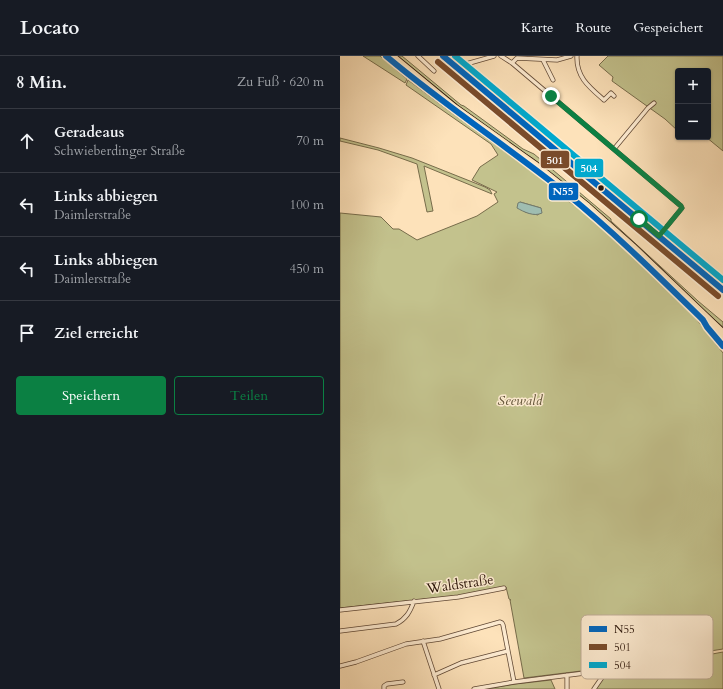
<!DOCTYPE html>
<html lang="de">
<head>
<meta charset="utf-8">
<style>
  :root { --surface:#171b24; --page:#242831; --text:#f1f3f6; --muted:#9ea1a6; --line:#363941; --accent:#0b8043 }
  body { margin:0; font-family:Cardo,serif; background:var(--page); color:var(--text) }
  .controls { position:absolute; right:12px; top:12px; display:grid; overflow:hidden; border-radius:4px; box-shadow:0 1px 3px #0004 }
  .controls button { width:36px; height:36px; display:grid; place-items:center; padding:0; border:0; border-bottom:1px solid var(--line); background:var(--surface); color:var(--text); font:20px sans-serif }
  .stop { position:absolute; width:12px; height:12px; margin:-9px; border:3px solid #0b8043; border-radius:50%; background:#fff }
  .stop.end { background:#0b8043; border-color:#fff; box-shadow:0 1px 4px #0008 }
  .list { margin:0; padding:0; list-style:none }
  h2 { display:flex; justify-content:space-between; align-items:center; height:52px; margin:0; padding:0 16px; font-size:17px }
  h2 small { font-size:13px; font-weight:400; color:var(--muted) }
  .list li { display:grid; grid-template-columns:26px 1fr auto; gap:12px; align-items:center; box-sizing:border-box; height:64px; padding:0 16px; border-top:1px solid var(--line) }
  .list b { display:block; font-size:15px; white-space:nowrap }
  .list p { margin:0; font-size:13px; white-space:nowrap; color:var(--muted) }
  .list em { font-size:13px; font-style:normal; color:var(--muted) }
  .actions { display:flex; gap:8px; padding:12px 16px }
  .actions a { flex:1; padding:9px 0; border:1px solid var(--accent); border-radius:4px; text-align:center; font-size:14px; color:var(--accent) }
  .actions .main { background:var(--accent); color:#fff }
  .icon { flex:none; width:22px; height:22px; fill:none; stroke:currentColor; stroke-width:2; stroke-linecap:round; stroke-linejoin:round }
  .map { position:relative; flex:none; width:383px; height:633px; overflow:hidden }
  header { display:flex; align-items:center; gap:24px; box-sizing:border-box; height:56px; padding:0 20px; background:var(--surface); border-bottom:1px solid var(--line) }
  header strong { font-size:19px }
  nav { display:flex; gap:22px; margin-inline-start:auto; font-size:14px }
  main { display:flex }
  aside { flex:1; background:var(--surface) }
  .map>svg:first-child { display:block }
</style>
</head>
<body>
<header>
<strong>Locato</strong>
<nav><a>Karte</a><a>Route</a><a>Gespeichert</a></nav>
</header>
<main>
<aside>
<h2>8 Min.<small>Zu Fuß · 620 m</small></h2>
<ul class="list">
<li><svg class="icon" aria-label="ahead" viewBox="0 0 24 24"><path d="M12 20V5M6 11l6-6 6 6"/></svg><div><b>Geradeaus</b><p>Schwieberdinger Straße</p></div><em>70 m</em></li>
<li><svg class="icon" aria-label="left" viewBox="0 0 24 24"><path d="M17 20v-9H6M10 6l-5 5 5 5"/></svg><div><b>Links abbiegen</b><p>Daimlerstraße</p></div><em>100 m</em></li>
<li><svg class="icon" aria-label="left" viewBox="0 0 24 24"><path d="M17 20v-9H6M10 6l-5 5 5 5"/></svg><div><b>Links abbiegen</b><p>Daimlerstraße</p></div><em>450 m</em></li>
<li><svg class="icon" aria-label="arrive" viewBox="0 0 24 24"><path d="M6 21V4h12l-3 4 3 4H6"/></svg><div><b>Ziel erreicht</b></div></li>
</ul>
<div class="actions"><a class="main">Speichern</a><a>Teilen</a></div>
</aside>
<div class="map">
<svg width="383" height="633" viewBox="0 0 383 633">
  <rect width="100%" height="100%" fill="#fde2ba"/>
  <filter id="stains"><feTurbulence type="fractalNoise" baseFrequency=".005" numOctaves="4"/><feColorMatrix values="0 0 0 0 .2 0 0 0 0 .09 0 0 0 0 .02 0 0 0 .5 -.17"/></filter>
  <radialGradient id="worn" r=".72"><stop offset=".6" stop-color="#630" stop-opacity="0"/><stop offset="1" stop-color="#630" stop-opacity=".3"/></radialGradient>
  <path fill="#c3c28d" stroke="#776c4b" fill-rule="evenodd" d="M23,0H40L67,23L65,27Z
    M58,0H62L121,49L124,50L183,93L194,98L271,163V165L358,245L383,266V271L368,258L318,209L207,115C200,108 193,101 183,97L120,51Z
    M268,0H383V95L366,81H368V15H338V75L325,63L272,25L273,21L259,9Z
    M68,24L216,133C224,141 231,149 242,153L270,178L324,229L326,233L358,265L383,297V593L345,599L342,582L337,583L340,599L290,609L184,622L170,544H171L169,543L166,531L133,538L0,552V157L41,161L53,173H59L77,184L137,160L158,146L154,138L157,136L132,124L140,111L158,99L151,88L66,29ZM180,146L201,152L198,159L185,156Z
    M0,82L39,92L72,102L145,131L150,134L152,138L84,110L93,155L87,156L77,108L38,94L0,85Z
    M383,596V633H256L268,615L292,613Z
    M211,624L215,633H146L176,628Z"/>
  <path fill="#9fbdb1" stroke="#717a6e" d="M180,146L201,152L202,157C194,161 184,156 177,152L178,147Z"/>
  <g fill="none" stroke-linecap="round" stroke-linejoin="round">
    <defs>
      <path id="minor" d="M78,0L94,15
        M103,0L383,234
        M161,0L172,7L341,150L342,152L319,180
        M237,0C236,21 249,31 264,44L271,37L274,40
        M203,4L213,24
        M172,7L177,2L217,4L231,0
        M118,13L126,8L154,0
        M274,93L308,52L314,47
        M0,554L118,541L164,532
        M0,575L56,568C66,563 70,556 74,545
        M83,585L99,633
        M0,610L16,606L66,588L100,583L160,566L162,567L163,569L174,626
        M94,619L121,607L168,595
        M227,619V633
        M44,633V630L47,628L63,626
        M134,633L174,626L261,615L264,616L263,620L254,633"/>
      <path id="highway" d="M46,0C103,50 167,91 227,138C282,182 331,234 383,282
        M53,0L115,51L195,108L248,150L293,190L383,276
        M367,271L383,290"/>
    </defs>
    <use href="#minor" stroke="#604835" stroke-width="5"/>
    <use href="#highway" stroke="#2b1509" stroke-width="7"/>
    <use href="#minor" stroke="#feecd2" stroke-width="3.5"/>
    <use href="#highway" stroke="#fde2ba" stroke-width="5.5"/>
    <defs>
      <path id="bus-1" d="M46,0C104,49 168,91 227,138C275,177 319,221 363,264L367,271L383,290
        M103,0L383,234"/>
      <path id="bus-2" d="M98,6L378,240"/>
      <path id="bus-3" d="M115,0L383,224"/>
    </defs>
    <use href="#bus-1" stroke="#feecd2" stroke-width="9"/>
    <use href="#bus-2" stroke="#feecd2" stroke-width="9"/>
    <use href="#bus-3" stroke="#feecd2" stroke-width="9"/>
    <use href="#bus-1" stroke="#0065bd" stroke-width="6"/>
    <use href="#bus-2" stroke="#7a4b2a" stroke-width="6"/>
    <use href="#bus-3" stroke="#00a9ce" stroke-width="6"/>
  </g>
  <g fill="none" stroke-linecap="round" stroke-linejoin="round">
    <path stroke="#0b8043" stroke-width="5" d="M211,40L341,150L342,152L319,180L299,163"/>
  </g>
  <circle fill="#2b1509" stroke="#feecd2" stroke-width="1.5" cx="261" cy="132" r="3.5"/>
  <g text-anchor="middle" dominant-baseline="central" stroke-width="3" stroke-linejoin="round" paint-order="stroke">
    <g font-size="14" font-style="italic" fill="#605237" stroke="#feecd2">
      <text x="180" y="344">Seewald</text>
    </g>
    <g font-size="14" fill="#2b1509" stroke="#feecd2">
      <text transform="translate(120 528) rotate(-8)">Waldstraße</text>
    </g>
  </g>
  <rect x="241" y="559" width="132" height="64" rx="6" fill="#feecd2" stroke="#bfac96" stroke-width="1"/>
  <rect x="249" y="570" width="18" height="6" fill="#0065bd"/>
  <rect x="249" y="588" width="18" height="6" fill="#7a4b2a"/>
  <rect x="249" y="606" width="18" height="6" fill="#00a9ce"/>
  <g font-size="11" fill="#2b1509">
    <text x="274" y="577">N55</text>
    <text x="274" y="595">501</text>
    <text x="274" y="613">504</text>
  </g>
  <g stroke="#feecd2" stroke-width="1.5">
    <rect x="200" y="94" width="30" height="19" rx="4" fill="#7a4b2a"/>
    <rect x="234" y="102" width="30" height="20" rx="4" fill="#00a9ce"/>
    <rect x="208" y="126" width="31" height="19" rx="4" fill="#0065bd"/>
  </g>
  <g font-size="11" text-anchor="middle" font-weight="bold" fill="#fff">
    <text x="215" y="108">501</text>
    <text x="249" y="116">504</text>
    <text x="223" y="139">N55</text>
  </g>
  <rect width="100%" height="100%" filter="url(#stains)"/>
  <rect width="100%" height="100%" fill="url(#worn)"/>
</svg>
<div class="controls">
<button>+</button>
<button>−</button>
</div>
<div class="stop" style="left:299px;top:163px"></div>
<div class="stop end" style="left:211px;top:40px"></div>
</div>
</main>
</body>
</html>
